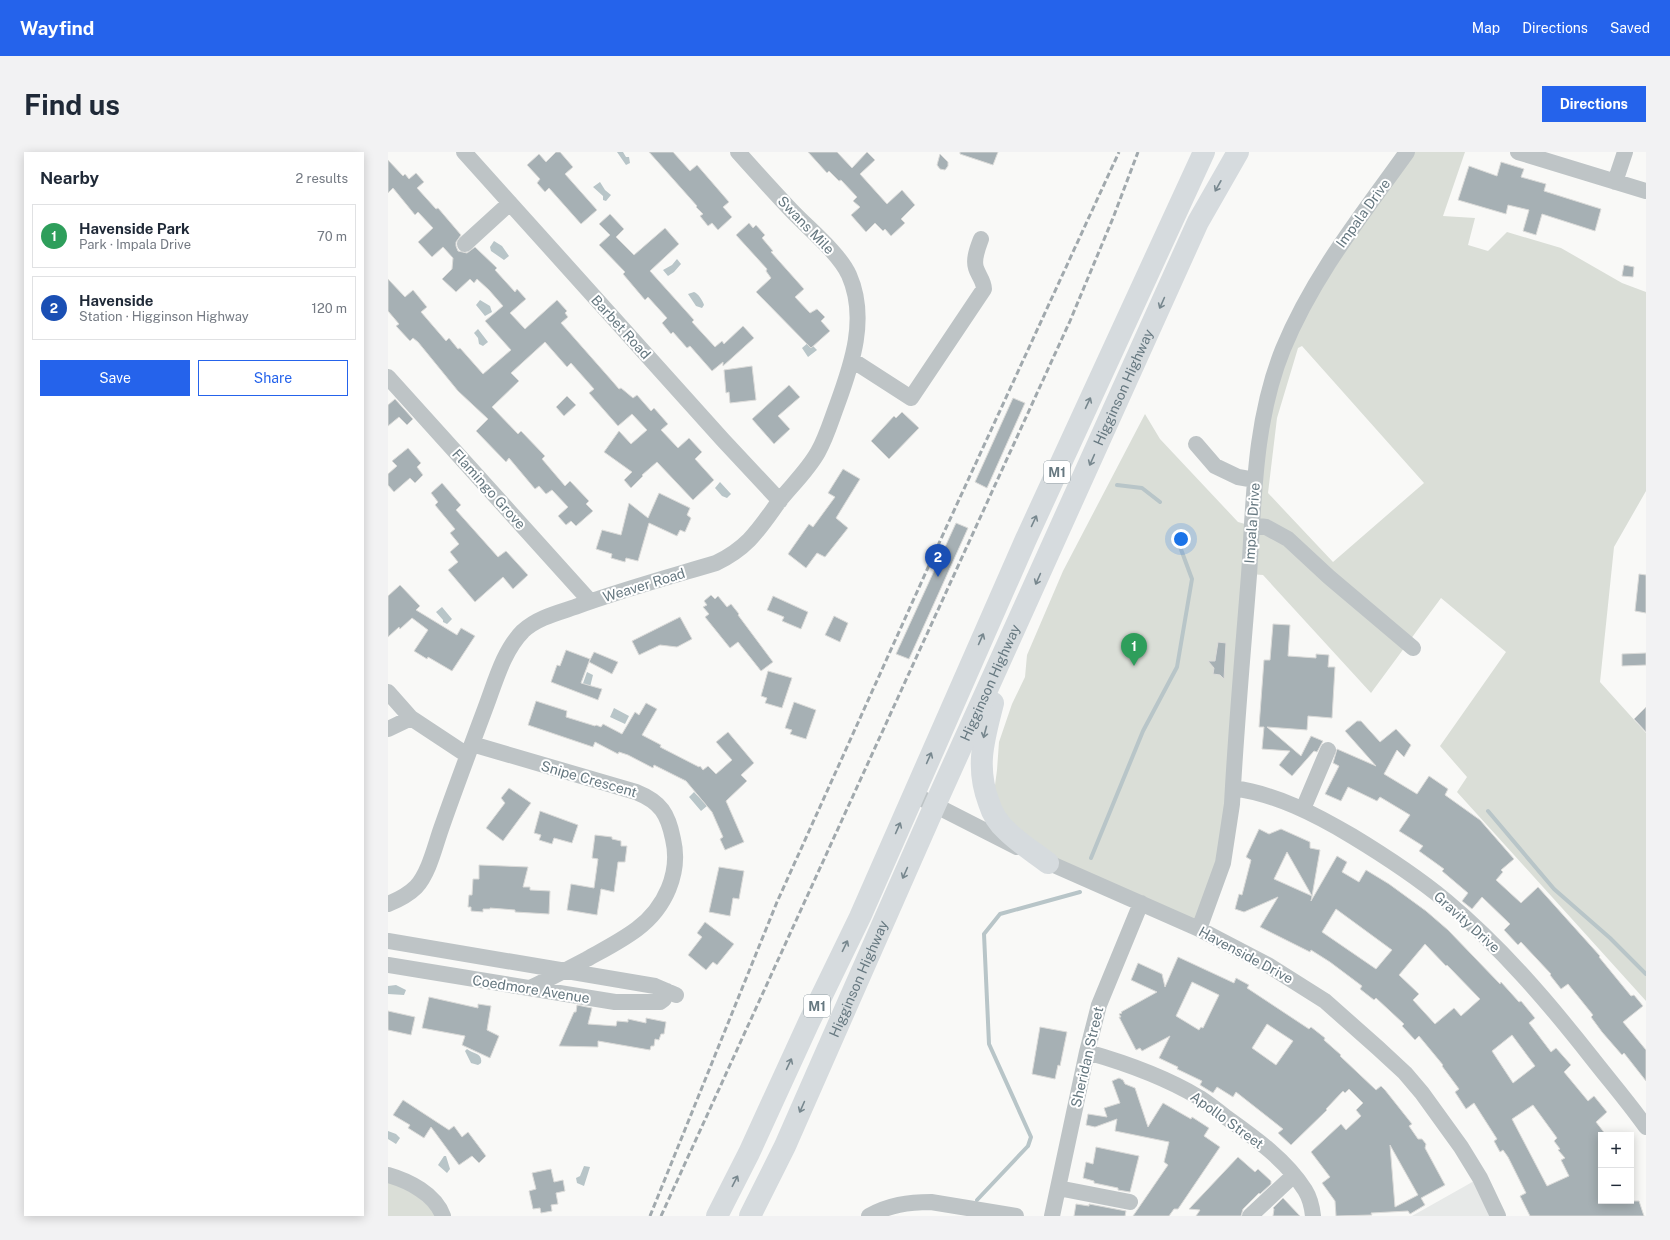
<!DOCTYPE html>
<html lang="en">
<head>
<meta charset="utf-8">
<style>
  :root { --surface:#fff; --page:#f2f2f3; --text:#1f2937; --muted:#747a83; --line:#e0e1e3; --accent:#2563eb }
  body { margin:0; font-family:"Public Sans",sans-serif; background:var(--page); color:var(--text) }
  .controls { position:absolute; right:12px; bottom:12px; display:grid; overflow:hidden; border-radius:0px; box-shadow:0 2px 10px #0003 }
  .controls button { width:36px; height:36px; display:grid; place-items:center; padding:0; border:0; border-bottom:1px solid var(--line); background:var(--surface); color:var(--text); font:20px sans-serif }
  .you { position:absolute; left:793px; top:387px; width:14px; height:14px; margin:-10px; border:3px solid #fff; border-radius:50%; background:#1a73e8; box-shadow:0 0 0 6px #1a73e833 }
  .badge { display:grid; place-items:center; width:26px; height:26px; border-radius:50%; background:var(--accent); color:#fff; font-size:13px; font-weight:700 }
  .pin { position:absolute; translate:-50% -33px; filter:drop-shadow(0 1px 2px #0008) }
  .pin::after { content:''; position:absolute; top:21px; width:14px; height:12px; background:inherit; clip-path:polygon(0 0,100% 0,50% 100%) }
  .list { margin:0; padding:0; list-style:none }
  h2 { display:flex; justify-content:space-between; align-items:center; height:52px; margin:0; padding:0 16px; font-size:17px }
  h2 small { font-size:13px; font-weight:400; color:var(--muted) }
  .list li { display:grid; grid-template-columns:26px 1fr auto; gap:12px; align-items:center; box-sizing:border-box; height:64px; margin:0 8px 8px; padding:0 8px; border:1px solid var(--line); border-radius:0px }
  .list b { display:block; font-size:15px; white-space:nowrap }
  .list p { margin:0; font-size:13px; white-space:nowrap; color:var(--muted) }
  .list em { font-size:13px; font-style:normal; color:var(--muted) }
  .actions { display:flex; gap:8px; padding:12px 16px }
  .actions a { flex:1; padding:9px 0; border:1px solid var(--accent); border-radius:0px; text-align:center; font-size:14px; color:var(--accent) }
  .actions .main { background:var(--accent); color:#fff }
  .map { position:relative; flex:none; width:1258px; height:1064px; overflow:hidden; border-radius:0px }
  header { display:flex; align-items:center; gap:24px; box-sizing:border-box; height:56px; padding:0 20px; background:var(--accent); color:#fff }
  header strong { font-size:19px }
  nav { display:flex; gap:22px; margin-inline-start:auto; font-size:14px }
  .intro { display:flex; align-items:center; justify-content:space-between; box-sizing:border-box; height:96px; padding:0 24px }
  h1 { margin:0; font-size:28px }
  .button { padding:10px 18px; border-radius:0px; background:var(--accent); color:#fff; font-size:14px; font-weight:700 }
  main { display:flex; gap:24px; padding:0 24px }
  aside { flex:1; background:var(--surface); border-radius:0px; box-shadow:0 2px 10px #0003 }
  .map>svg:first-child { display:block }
</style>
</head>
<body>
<header>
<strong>Wayfind</strong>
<nav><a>Map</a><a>Directions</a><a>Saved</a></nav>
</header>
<div class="intro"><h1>Find us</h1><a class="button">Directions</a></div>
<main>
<aside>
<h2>Nearby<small>2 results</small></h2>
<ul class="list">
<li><span class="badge" style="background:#2e9e5b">1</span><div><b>Havenside Park</b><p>Park · Impala Drive</p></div><em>70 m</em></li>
<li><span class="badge" style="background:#1a4fb4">2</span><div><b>Havenside</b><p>Station · Higginson Highway</p></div><em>120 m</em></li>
</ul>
<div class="actions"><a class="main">Save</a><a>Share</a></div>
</aside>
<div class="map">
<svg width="1258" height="1064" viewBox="0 0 1258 1064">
  <rect width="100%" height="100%" fill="#f9f9f7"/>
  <path fill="#e7e9e8" d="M1091,1026L1110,1064H1024L1079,1033Z"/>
  <path fill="#daded7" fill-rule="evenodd" d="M1019,0H1077L1055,64L1087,66L1080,93L1100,99L1119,80L1173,96L1234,131L1258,140V339L1226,395L1212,530L1258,581V849L1069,640L1079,625L1052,594L1118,500L1053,446L983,541L875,423L861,422L844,653L811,777L662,711L604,656L609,618L611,590L624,552L637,525L639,503L675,419L757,262L772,287L850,370L864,374L867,329L895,198ZM914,194L1036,331L945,410L880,341L889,266L910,196Z
    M0,1028L19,1035L51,1064H0Z"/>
  <path fill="#b8c5c8" d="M229,0H235L238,5H241L242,11L238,13Z
    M212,30L217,38L223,43L218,49L215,48V44L205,35Z
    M106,89L114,94L121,104L116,108L103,99L102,95Z
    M289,107L293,112L286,120L280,124L275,118L284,113Z
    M306,140C310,141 315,149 316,153L314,156L308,154L300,142Z
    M92,148L102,154L104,160L97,164L88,153Z
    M90,177L100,190L95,194L91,192L90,186L86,181Z
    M421,190L429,198L420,205L414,196Z
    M332,330L343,342L339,346L334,344L327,336Z
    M54,455L64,467L59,472L55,470V468L48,460Z
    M199,520L205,523L202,535L193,537Z
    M226,556L241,564L237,572L222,565Z
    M306,640L319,654L313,659L301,645Z
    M8,833L18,838L16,843L0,842V834Z
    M79,897C85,902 95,901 93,911L90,913L83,911L77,899Z
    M0,979L8,982L12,986L8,992L0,987Z
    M56,1004H58L62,1017L59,1021L50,1013Z
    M196,1014L202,1015L196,1034L189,1031L188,1026L192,1024Z"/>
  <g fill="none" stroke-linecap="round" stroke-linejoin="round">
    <path stroke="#b8c5c8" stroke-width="4" d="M729,333L754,336L772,350
      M1100,659L1166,737L1222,786L1258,822
      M703,706L755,579L789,515L804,427L791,392
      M589,1048L640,994L643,985L601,892L596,782L612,762L692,740"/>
  </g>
  <path fill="#a6b0b4" stroke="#dbdbd9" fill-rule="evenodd" d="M168,0H172L185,15L177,22L209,58L193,72L161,36L157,40L149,31L152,27L139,13L151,2L158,10Z
    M261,0H285L302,19L309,13L341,50L335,55L344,65L330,78L324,71L320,74L312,64L315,62L308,55L309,54Z
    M420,0H449L464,16L479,0L487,8L472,22L499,52L514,38L527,53L513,67L517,71L503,84L497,77L495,79L487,71L478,80L463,63L472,55L465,49L469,45L453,28L451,29L441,19L439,21Z
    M572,0H610L605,13L572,2Z
    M552,2L560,10V14L557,18L552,17L549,13Z
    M0,8L15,24L17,22L21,27L28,21L36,30L29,36L48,57L50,56L73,83L68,90V94L70,99L79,101L87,95L109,116L107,118L127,140L129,137L138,147L122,161L137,177L169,148L179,159L177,161L180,165L173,171L225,230L231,237L233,236L245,246L249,243L263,259L266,256L280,272L273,278L290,296L301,286L314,300L307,307L326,328L305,348L269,310L254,323L255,324L243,336L236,328L244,320L216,300L231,279L243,292L259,278L244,262L230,274L201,241L206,237L183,211L179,215L157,190L123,221L131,229L104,255L130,282L133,279L157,304L154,307L177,334L182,329L201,349L198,352L205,359L188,374L183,369L178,373L170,364L180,355L164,338L158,342L151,334L147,337L121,306L118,310L88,279L100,267L70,239L30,190L25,186L22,189L8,174L11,172L0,159V127L17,145L25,138L39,155L33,160L58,189L61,186L70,197L72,196L95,222L123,198L97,169L115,154L101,138L89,127L86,131L82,127L68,140L54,127L64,117L65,106L55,95L44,105L30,90L45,76L30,60L27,63L5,36L0,41Z
    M1113,10L1136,17L1133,25L1158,32L1156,39L1213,57L1207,79L1154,62L1148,83L1135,79L1141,58L1120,53L1118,62L1070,48L1081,14L1109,24Z
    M222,62L236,77L228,85L246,103L277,76L291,92L262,119L306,168L304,170L327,195L334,189L336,192L355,174L366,186L335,214V210L324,219L302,194L299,196L285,180L283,182L274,171L279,166L260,145L257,148L235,122L237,120L211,93L222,83L211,72Z
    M361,71L365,76L368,73L377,83L374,86L385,99L383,100L416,137L407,145L422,161L429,157L437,165L433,169L442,179L423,196L368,140L383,126L378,119L379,117L348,83Z
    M1236,113L1246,115L1245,125L1234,124Z
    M364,214L368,248L342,251L341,240L338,241L336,218Z
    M401,233L412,245L390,264L402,277L386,292L364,267Z
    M179,244L188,253L176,264L168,255Z
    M625,246L637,251L599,336L587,330Z
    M7,247L25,267L19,273L11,265L0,274V253Z
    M514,260L531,276L501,307L483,289L506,264L508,266Z
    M20,296L33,311L29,315L35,323L27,331L22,326L6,340L0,333V322L9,314L4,309Z
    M455,317L472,327L448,366L460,376L437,405L429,401L418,416L400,402L421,372L425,375L447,345L440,341Z
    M54,331L73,353L68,358L110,405L118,399L140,423L125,437L115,425L87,450L60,418L70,410L62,400L71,392L62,381L67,377L47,353L50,350L43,341Z
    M271,341L302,356L299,363L303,366L297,380L292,378L289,384L261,371L250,409L238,406L237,410L223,406L224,402L208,397L214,378L233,383L241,351L260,366Z
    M568,371L580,376L521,507L508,502Z
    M1251,422L1258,423V461L1247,459Z
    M12,433L32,454L28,458L69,483L73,476L87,484L64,519L40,505L39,507L26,499L40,478L24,466L12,477L11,475L0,485V444Z
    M323,443L327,447L330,444L339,455L343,452L351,462L350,463L385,510L373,519L350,490L342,496L317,465L321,462L315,455L319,453L316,449Z
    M385,444L420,460L413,477L394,469L396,465L379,458Z
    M446,464L460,471L452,490L437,483Z
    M292,465L304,487L289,495L272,493L251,503L244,489Z
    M885,472L902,473L900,504L928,506V502L941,503L940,515H947L944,566L920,564L919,578L879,575L913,604L923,584L935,589L929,600L926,599L904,624L891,613L902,599L874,597L876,575H871L876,508H882Z
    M830,490L838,491L836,527L832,523L825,522L826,516L820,509H827Z
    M178,498L202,507L193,531L214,537L210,548L163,530L169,513L172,514Z
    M206,500L230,510L224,522L201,510Z
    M1258,501V513L1234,514V502Z
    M380,519L404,526L394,556L377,551L379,546L373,544Z
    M148,549L179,559L178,565L207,574L208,573L213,575L215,572L234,582L247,560L251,563L258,551L269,557L254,583L273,593L272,595L311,615L312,614L315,618L320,614L328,622L344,608L328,590L340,580L366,611L353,623L359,629L338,649L356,690L337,698L332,687L335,685L324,660L298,629L266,613L265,616L240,603L231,600L230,602L207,590L205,595L140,573Z
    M406,550L428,558L418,587L402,582L404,578L397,576Z
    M1258,555V580L1246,567Z
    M969,569H973L992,590L1008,577L1023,593L1016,605L1009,598L996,622L1029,642L1041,624L1060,637L1057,643L1092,668L1126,707L1113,718L1115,720L1108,728L1133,751L1150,735L1212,804L1211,805L1243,844L1246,843L1255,854L1235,870L1258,898V929L1236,901L1234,903L1214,880L1203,865L1205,863L1180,832L1173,837L1162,823L1163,822L1133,790L1130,793L1116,778L1122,772L1094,745L1084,757L1074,749L1080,741L1054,719L1056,717L1031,699L1035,694L1011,679L1022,663L992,645L989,649L960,635L953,649L937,642L951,614L945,611L949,597L988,614L957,579Z
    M121,636L143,651L115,689L98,676L117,651L113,646Z
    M152,659L190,673L184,691L166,686L164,692L151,688L153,683L146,681Z
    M871,677L881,682L893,677L922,690V696L932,698L924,744L899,700L886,727L924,744L923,749L949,704L959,710L954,720L971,730L978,718L1001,732L1038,759L1060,778L1112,832L1113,830L1131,850L1133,849L1147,866L1141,871L1163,900L1168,896L1183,913L1176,920L1200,949L1206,944L1219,960L1208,970L1218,983H1213V1049H1251L1256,1064H1142L1132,1044L1138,1041L1120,1005L1115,998L1112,1000L1106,989L1109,987L1086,951L1078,957L1067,940L1071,937L1054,914L1055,913L1031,884L1027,888L1014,874L1016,872L988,846L986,848L972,837L974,834L942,810L923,798L922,800L872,775L890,745L856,760L847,757L851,742L854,743L863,708L858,705ZM948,757L1004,798L988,817L934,780ZM1037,792L1058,814L1059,813L1092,847L1073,864L1066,856L1047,872L1025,848L1031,842L1011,823ZM1124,883L1147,914L1125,931L1104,899ZM1145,953L1169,986L1166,989L1172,997L1170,998L1177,1006L1173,1008L1181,1024L1159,1034L1124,967Z
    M207,683L224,685V687L233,689V694H239L237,710H230L226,740L213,737L209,763L179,758L183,732L206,736L210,707L204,706Z
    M91,713L140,715L135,735H142V738L162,739L161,762L127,760V758L102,756V757H95V760L83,759V755H80L81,743H84L85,727H91Z
    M331,715L356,719L351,747L345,746L342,764L321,760Z
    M317,770L346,792L329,813L325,810L318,818L300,803L314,785L309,781Z
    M790,805L846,831L848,826L861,833L859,836L921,877L923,875L937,886L936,888L953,903L952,904L988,938L993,934L997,938L1024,972L1021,974L1030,987H1034L1038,992L1037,996L1057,1033L1033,1046L1037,1053L1022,1062L1020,1059L983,1061L984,1063L948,1064L947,1049L934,1031L942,1025L923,1000L953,972L958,978L973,964L968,958L975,951L961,937L957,941L955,939L938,957L939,958L903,993L890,981L895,977L848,940L845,945L829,935L825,941L812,933L814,929L789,917L790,915L771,906L782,884L754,899L752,896L748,898L731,865H733L731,862L734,861L733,860L769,840L743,828L750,811L774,822L777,835ZM804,830L831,843L815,876L813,875L811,878L788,864ZM879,872L905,889L888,913L864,896ZM1002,993L1030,1043L1007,1055Z
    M41,845L90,856V852L103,854L99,878L111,884L102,906L74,893L77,884L34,876Z
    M189,853L204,856L200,872L228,874L229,869L240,870V867L258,871V866L278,870L276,882H273L271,888L267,887L266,894H263L262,898L210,889V895L171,894L186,860H188Z
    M0,859L27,865L23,883L0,878Z
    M652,875L679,880L672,914L670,913L667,927L644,922Z
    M731,926L735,928L737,932L747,936L760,975L775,951L803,967L804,965L821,976L816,984L832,995L790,1057H786L781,1064H745L780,1013L776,1010L781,990L727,979L729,967L707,975L698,973L700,962L719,965L716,956L732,951L724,929Z
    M15,948L61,978L66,974L74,985L80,980L98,1004L91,1011L84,1004L71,1013L43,975L36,986L20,976L22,973L5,963Z
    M708,995L751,1004L742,1040L730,1038V1036L706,1031V1029L695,1026L698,1010L705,1012Z
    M850,1005L867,1020L870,1017L883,1029V1032L872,1042L871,1041L855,1057L853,1064H808L812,1058L801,1057Z
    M163,1017L166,1030L175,1028L177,1039L168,1041L170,1052L163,1053L164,1059L153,1061L152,1056L145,1057L141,1039L148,1037L144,1021Z
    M895,1046L912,1064H885L886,1057L885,1056Z
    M688,1052L701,1054V1052L738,1059L737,1064H686Z"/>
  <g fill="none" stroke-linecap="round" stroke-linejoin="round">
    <path stroke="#bec4c6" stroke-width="16" d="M76,0L335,288L392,349
      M1130,0L1258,39
      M1227,30L1237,0
      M77,92L122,51
      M464,208L523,246L596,137C596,129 590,123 588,116C585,107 590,95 593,87
      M0,225L202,449
      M808,292L827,314L850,325L867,328
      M864,373L878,375L900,387L941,425L1025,496
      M0,540L23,566L79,603
      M0,577L23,566
      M84,592L248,640C273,650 280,662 285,687C293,721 277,756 249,777C233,789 215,798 199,807C180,817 161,827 142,836
      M845,636C888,642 927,662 964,684C997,704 1029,725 1058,749C1113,795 1160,850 1204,906C1222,929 1241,951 1258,975
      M525,642L629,695
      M915,657L940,598
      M650,706L811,777L880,813L937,849L990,896L1017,921L1034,941L1073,995L1092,1026L1110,1064
      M0,752C10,748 20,743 28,735C41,721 47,694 53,677C67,637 82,597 97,557C107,531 115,499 135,479C149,466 169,461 187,455C233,438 281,425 328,411C361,395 371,377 392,348C404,333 420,318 430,300C438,286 443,269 449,253C464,212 480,166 461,123C451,101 421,77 403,58C385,39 367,19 350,0
      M811,777L835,711L844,652C848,576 855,499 861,423C866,346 866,269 895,197C925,124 974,63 1019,0
      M0,789L267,834L288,843
      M0,813L227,850H272L276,847L279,839
      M699,900C738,911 777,925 812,946C821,952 830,959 839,966C867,986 898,1008 917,1038C922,1046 924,1055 925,1064
      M0,1023C21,1029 47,1042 55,1064
      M670,1036L742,1050
      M481,1064C501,1053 520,1050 543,1050L628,1064
      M664,1064L699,900L711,853L753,751
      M862,1064L906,1023"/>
    <g stroke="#d6dbde" stroke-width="22">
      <path d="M605,551C596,587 587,614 601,651C604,661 610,671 619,679C631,691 647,701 660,711"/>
      <path d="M329,1064L361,1001L421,870L472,765L638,387L816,0"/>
      <path id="s1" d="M362,1064L397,994L547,653L810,70L850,0"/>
    </g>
    <path stroke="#a1a9ad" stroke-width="3" stroke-dasharray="6 3" stroke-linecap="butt" d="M262,1064L389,750L552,389L731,0
      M273,1064L682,169L725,66L750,0"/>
  </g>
  <defs><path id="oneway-shaft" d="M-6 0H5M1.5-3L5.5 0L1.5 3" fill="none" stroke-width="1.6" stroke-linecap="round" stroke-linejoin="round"/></defs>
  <g stroke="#77878e">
    <use href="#oneway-shaft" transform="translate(830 34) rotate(119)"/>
    <use href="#oneway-shaft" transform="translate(774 151) rotate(114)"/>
    <use href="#oneway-shaft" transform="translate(700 251) rotate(-65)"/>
    <use href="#oneway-shaft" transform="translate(704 308) rotate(114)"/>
    <use href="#oneway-shaft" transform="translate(646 369) rotate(-65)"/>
    <use href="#oneway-shaft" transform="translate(650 427) rotate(114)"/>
    <use href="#oneway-shaft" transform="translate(593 487) rotate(-66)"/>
    <use href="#oneway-shaft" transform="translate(597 580) rotate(105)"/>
    <use href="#oneway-shaft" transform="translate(541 606) rotate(-66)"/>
    <use href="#oneway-shaft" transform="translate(510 676) rotate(-66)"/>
    <use href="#oneway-shaft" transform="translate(517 721) rotate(114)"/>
    <use href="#oneway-shaft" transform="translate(457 794) rotate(-64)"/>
    <use href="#oneway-shaft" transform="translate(401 912) rotate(-65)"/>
    <use href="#oneway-shaft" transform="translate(414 955) rotate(114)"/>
    <use href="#oneway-shaft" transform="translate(347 1029) rotate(-63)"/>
  </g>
  <g text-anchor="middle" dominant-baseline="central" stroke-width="4" stroke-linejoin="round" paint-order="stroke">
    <g fill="#fff" stroke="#94a0a6" stroke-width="1">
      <rect x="656" y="309" width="26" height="22" rx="3"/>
      <rect x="416" y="843" width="26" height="22" rx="3"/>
    </g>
    <g font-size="13" font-weight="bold" fill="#667880">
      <text x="669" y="320">M1</text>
      <text x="429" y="854">M1</text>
    </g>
    <g font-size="14" fill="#667880" stroke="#fff">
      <text transform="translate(975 61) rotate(-54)">Impala Drive</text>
      <text transform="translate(418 73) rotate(46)">Swans Mile</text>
      <text transform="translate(233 175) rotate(48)">Barbet Road</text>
      <text stroke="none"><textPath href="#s1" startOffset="909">Higginson Highway</textPath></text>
      <text transform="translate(101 337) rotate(48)">Flamingo Grove</text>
      <text transform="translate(864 371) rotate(-86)">Impala Drive</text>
      <text transform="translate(256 433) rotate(-17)">Weaver Road</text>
      <text stroke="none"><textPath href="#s1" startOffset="585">Higginson Highway</textPath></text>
      <text transform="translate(201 627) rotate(16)">Snipe Crescent</text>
      <text transform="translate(1079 770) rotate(42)">Gravity Drive</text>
      <text transform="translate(858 803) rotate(28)">Havenside Drive</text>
      <text stroke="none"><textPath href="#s1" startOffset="261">Higginson Highway</textPath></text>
      <text transform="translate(143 837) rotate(9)">Coedmore Avenue</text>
      <text transform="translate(699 905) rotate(-77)">Sheridan Street</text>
      <text transform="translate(839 968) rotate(36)">Apollo Street</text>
    </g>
  </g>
</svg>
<div class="controls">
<button>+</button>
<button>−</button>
</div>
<div class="you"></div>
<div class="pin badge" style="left:746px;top:514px;background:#2e9e5b">1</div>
<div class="pin badge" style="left:550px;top:425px;background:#1a4fb4">2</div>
</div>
</main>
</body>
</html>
